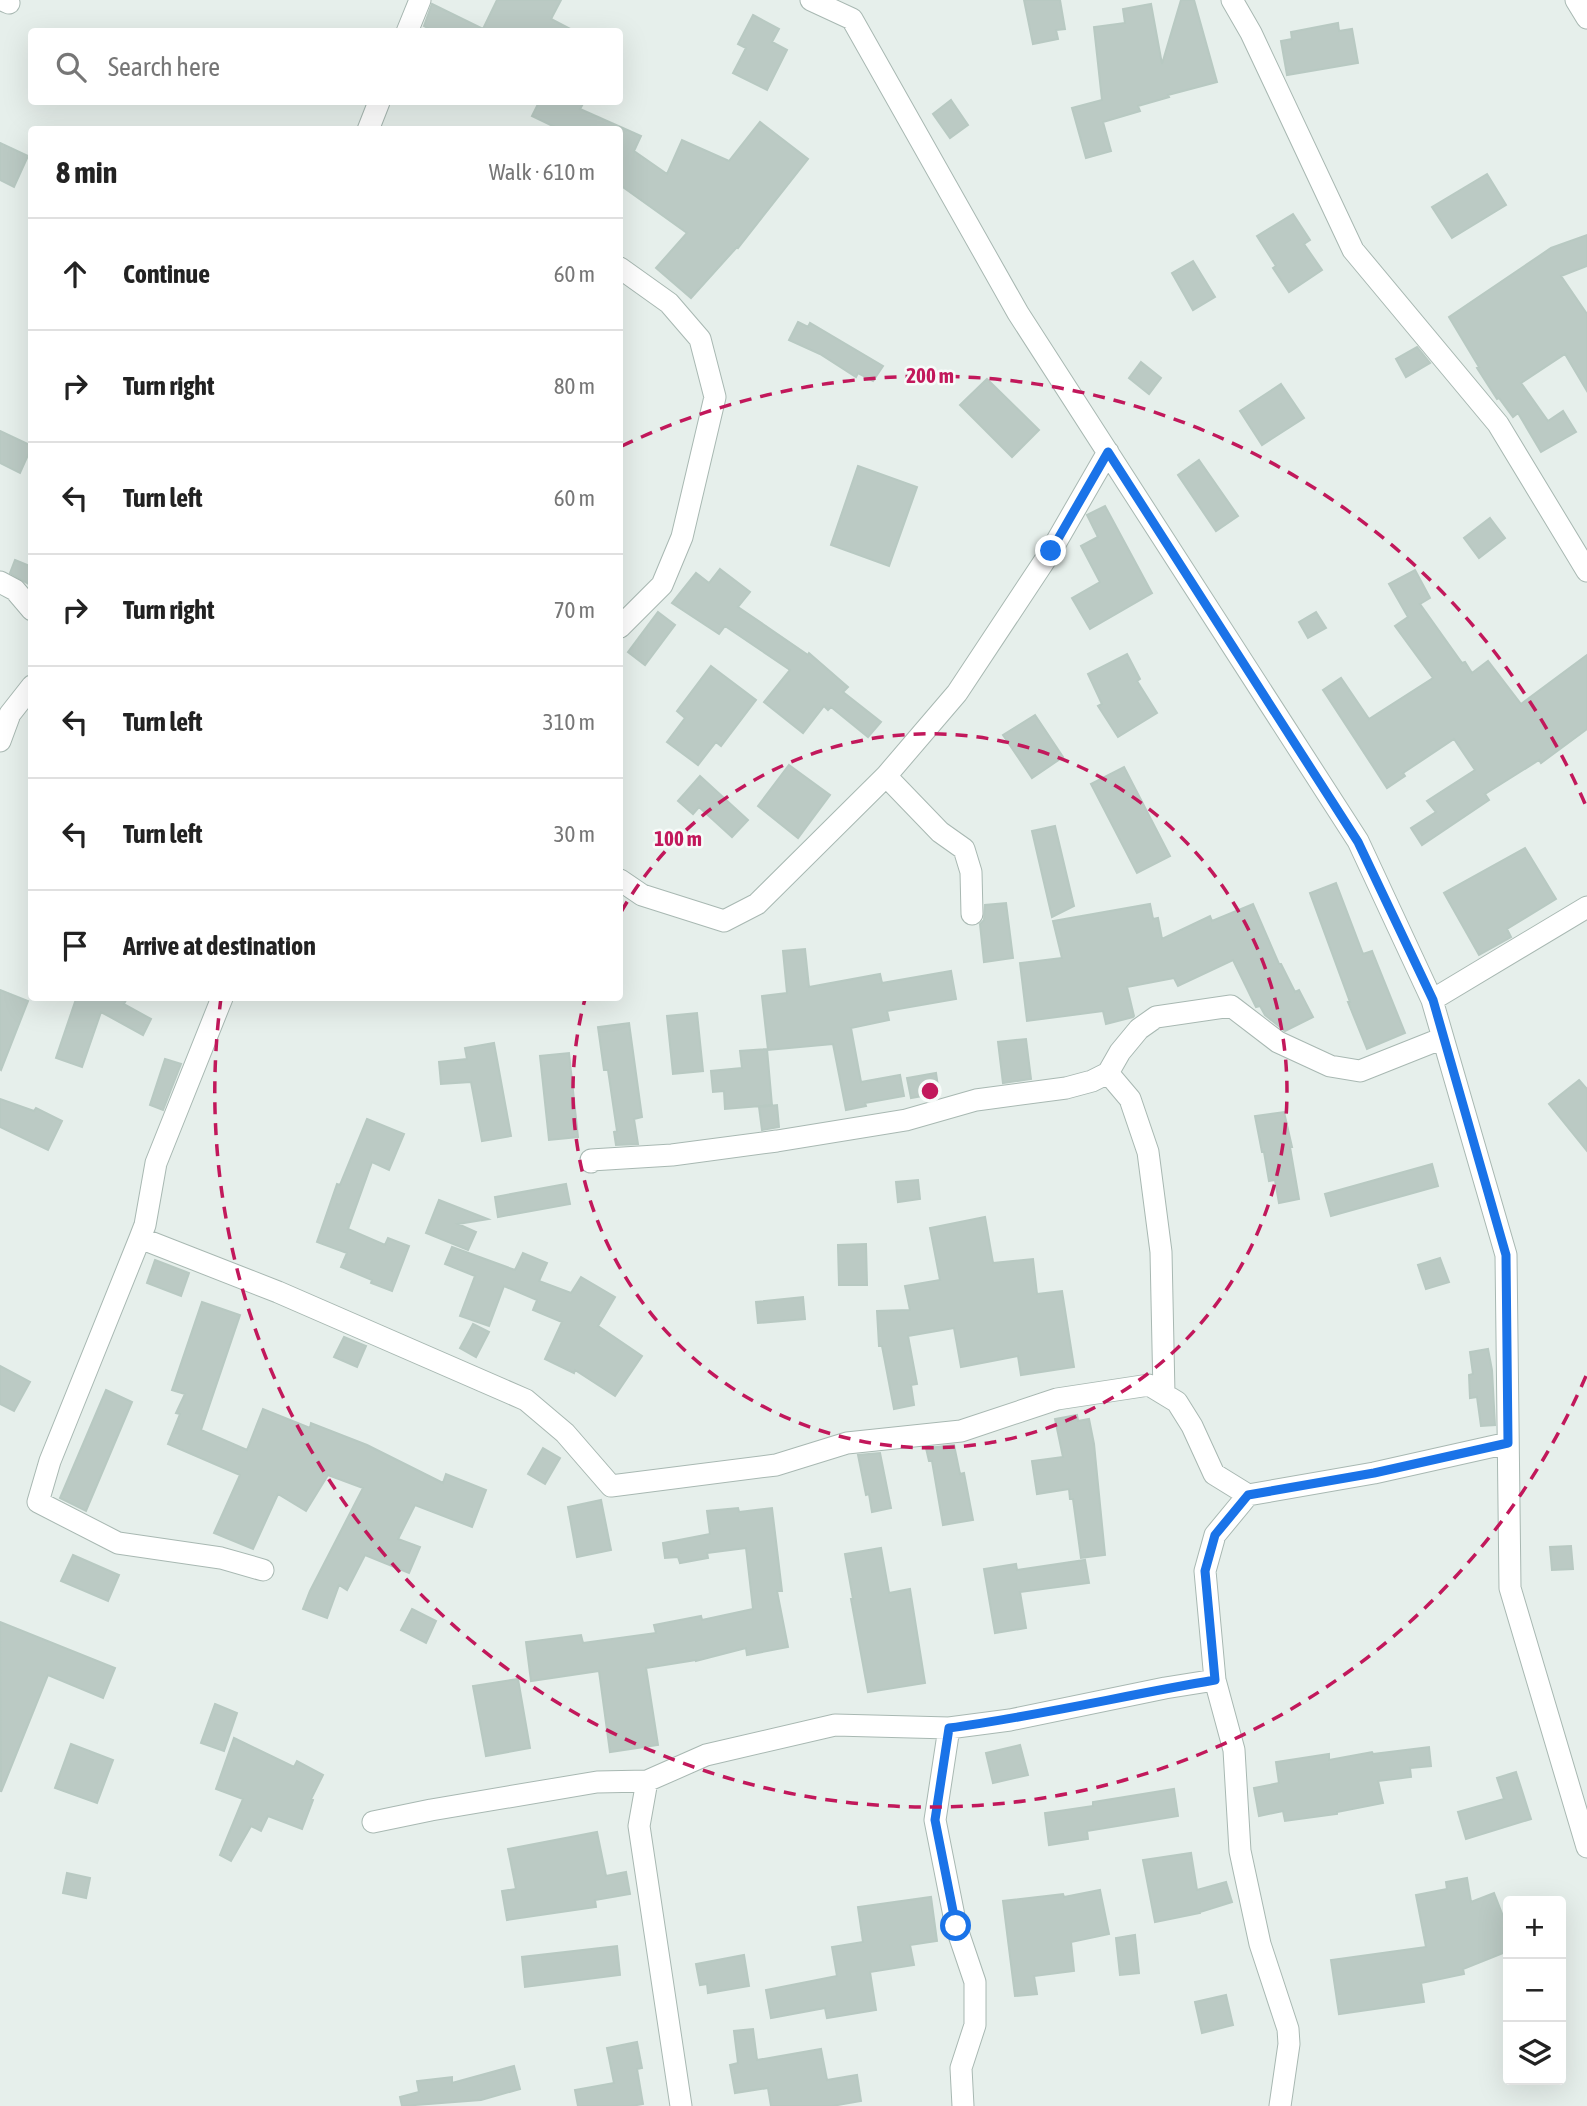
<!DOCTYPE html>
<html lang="en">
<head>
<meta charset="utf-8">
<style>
  :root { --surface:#fff; --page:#f6f6f6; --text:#222; --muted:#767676; --line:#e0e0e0 }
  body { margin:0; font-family:"Asap Condensed",sans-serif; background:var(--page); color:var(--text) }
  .controls { position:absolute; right:21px; bottom:21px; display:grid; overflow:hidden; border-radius:7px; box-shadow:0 7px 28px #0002 }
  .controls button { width:63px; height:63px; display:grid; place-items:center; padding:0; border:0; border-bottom:2px solid var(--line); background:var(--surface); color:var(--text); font:35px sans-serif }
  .stop { position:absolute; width:21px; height:21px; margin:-16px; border:5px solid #1a73e8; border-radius:50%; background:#fff }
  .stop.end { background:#1a73e8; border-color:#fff; box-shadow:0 2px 7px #0008 }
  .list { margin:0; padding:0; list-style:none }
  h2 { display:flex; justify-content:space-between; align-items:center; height:91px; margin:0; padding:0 28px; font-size:30px }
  h2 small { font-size:23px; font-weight:400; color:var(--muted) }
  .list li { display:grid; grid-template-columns:46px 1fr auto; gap:21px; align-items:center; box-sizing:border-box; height:112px; padding:0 28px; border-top:2px solid var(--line) }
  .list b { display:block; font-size:26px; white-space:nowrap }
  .list em { font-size:23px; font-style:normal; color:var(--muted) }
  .icon { flex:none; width:38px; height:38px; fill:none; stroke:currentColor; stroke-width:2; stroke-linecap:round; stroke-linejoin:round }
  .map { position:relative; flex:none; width:1587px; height:2106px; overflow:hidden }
  .search { position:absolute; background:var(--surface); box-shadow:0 7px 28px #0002; left:28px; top:28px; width:595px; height:77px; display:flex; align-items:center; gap:18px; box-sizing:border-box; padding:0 24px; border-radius:7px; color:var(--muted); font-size:26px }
  .panel { position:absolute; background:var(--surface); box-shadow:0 7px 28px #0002; left:28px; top:126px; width:595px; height:875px; border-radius:7px }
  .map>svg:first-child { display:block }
</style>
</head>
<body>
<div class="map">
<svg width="1587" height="2106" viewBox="0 0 1587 2106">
  <rect width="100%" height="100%" fill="#e6efeb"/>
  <path fill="#bbcac4" stroke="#b8c9c2" stroke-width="2" d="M497,0H561L551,19L576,32H435L424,26L432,4L483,29Z
    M1024,0H1060L1065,29L1056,30L1058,39L1033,44Z
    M1181,0H1194L1217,82L1168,95L1169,97L1138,106L1140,111L1103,122L1111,151L1086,158L1072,108L1102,100L1094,27L1125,23L1123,9L1151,4L1162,64Z
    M753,15L779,29L772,42L787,50L767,90L733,73L746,48L738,44Z
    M1338,23L1339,31L1352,29L1358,63L1287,75L1281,41L1292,39L1291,32Z
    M951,100L968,125L950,138L933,114Z
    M539,102H584L580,109L641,136L634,151L667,174L682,140L729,161L760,122L808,159L738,248L737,247L691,298L656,268L687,233L620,185V130H561L532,116Z
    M0,143L28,156L14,187L0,180Z
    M1487,174L1506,205L1452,238L1432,207Z
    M1293,214L1310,240L1304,244L1322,270L1289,292L1273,268L1276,266L1257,236Z
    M1587,235V266L1561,276L1587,314V391L1565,354L1521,383L1548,421L1563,411L1576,432L1541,452L1518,413L1513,417L1499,398L1497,399L1477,368L1479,367L1449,317L1551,248Z
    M1193,261L1215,297L1193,310L1172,273Z
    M798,322L808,327L810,323L883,366L873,381L858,373L856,377L820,354L789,340Z
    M1417,347L1430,363L1406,377L1396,359Z
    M1141,362L1161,378L1149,394L1129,378Z
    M987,379L1039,430L1012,457L960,405Z
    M1281,384L1304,418L1262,445L1240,411Z
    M0,431L32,446L20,473L0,463Z
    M1199,460L1238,516L1216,531L1178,475Z
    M858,466L917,487L889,566L831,545Z
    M1105,506L1152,593L1090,629L1072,598L1100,582L1081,546L1098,537L1087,515Z
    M1490,518L1505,538L1479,558L1464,538Z
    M15,560L32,567V586L10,573Z
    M720,569L750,592L738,607L808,655L809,653L848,687L843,692L881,722L868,737L831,707L828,710L824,706L803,733L764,702L790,670L725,626L719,634L672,603L696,573L709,583Z
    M1415,570L1430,598L1420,604L1462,663L1465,662L1472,673L1488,661L1521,704L1587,655V729L1541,763L1539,760L1485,794L1489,800L1422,845L1411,828L1436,812L1427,801L1475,770L1454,739L1403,773L1405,776L1387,788L1323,690L1341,678L1369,719L1433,678L1395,626L1408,617L1389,584Z
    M658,612L675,625L645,665L628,652Z
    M1316,612L1326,628L1308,638L1299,622Z
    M1127,654L1140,679L1137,681L1157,713L1118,737L1098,706L1102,704L1088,674Z
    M711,666L756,700L721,746L716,742L698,765L667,742L685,718L677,711Z
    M1035,715L1063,757L1032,778L1003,735Z
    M789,765L830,795L798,838L758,806Z
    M1124,767L1170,856L1137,873L1091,784Z
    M700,776L748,820L732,837L699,807L693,814L678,801Z
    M1055,826L1074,906L1052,917L1032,831Z
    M1525,848L1556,899L1507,929L1511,937L1479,955L1444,893Z
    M1336,883L1363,954L1372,951L1405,1033L1367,1049L1348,1002H1350L1310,893Z
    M1006,903L1013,958L984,962L980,924L984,920L985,905Z
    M1150,904L1153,919L1158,918L1162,939L1210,916L1212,921L1253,904L1279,964H1281L1295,992L1299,990L1313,1017L1285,1031L1265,1015L1260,1006L1256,1007L1233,960L1178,986L1174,978L1127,987L1134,1016L1133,1017L1106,1024L1103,1011L1027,1021L1020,963L1062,958L1053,921Z
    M805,949L809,987L880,974L882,983L951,971L956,999L887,1011L889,1020L851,1028L861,1082L900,1075L904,1096L865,1103L866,1106L846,1110L833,1044L768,1050L762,996L787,993L783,951Z
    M0,990L28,1001L1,1070L0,1069Z
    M73,998H127L124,1004L151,1019L143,1035L101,1012L82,1067L56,1058L76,999Z
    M697,1013L703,1071L673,1074L667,1016Z
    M629,1023L642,1117L634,1119L638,1144L616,1145L614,1132L617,1131L608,1070H604L598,1027Z
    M1026,1039L1031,1079L1003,1083L998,1042Z
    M494,1043L511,1136L482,1141L471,1082L441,1084L439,1062L467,1059L465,1048Z
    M767,1049L772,1105L725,1109L724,1091L713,1092L711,1071L742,1068L740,1051Z
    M569,1053L578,1137L549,1140L540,1056Z
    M165,1059L181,1064L163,1110L150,1105Z
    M936,1073L939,1093L911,1098L907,1078Z
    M1579,1080L1587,1089V1151L1549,1104Z
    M0,1099L34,1111L36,1108L62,1121L48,1150L0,1127Z
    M777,1105L779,1127L762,1130L759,1107Z
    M1284,1112L1292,1147H1290L1299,1199L1279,1203L1275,1180L1269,1181L1264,1152H1262L1255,1116Z
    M367,1119L404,1134L389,1170L372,1162L348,1229L385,1245L388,1238L409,1246L392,1291L371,1283L372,1280L341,1267L347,1253L317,1242L337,1184L340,1185Z
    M1432,1164L1438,1186L1331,1216L1325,1194Z
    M918,1180L920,1199L898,1202L896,1182Z
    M566,1184L570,1204L498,1217L495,1197Z
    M439,1200L488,1219L458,1224L476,1232L468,1250L426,1233Z
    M985,1217L993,1263L1033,1259L1037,1294L1062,1291L1074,1367L1021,1375L1018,1356L961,1367L954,1328L908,1336L917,1384L911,1385L914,1405L894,1409L882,1346H879L877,1311L910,1310L905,1286L940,1280L930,1228Z
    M866,1244L867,1285H839L838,1245Z
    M452,1247L515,1270L523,1253L547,1263L539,1281L571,1293L581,1277L615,1297L598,1326L642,1356L615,1396L575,1370L574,1373L545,1359L562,1322L533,1310L537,1300L504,1286L489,1326L460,1316L475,1276L445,1264Z
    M1440,1258L1449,1282L1426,1289L1418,1265Z
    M155,1260L189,1273L181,1296L147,1283Z
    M803,1297L805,1319L758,1323L756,1302Z
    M202,1302L240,1315L201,1430L247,1450L263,1409L310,1428L311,1423L367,1445L443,1483L446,1474L486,1490L472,1527L415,1505L398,1539L420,1547L409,1573L365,1555L347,1590L339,1585L327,1618L303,1609L310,1591L363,1488L328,1475L306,1511L278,1494L253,1549L214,1533L240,1475L168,1444L180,1414L176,1413L185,1394L172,1390Z
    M473,1324L489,1332L476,1357L460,1348Z
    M344,1337L366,1346L357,1367L334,1357Z
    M1488,1349L1492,1370L1495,1425L1481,1426L1477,1397L1470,1398L1469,1375L1473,1374L1470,1352Z
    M0,1366L30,1382L14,1411L0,1404Z
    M106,1390L132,1402L86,1511L60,1498Z
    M1077,1415L1078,1421L1089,1419L1094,1444L1105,1555L1081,1558L1073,1499H1070L1069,1489L1037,1494L1032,1461L1063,1457L1055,1419Z
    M954,1445L960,1474L964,1473L973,1520L943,1525L932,1461H929L926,1448Z
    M543,1448L560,1458L545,1484L528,1474Z
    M880,1453L891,1508L872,1512L869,1494L866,1495L858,1455Z
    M601,1500L611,1550L577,1557L568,1507Z
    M738,1508L739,1512L772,1508L782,1591H777L788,1647L747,1655L746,1648L696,1661V1660L646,1668L658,1745L610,1752L599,1671L531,1681L526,1642L581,1635L583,1643L656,1633L654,1625L701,1616L702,1620L753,1609L746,1548L707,1553L708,1558L680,1563L678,1557L665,1558L663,1543L710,1534L707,1511Z
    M1571,1546L1573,1569L1552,1570L1550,1547Z
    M881,1548L889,1593L910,1589L925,1683L868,1692L851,1599H853L845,1554Z
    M73,1555L119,1575L108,1601L61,1581Z
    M1085,1560L1089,1583L1020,1592L1026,1628L995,1633L984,1569L1016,1564L1017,1570Z
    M412,1609L436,1621L426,1643L401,1630Z
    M0,1622L115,1668L103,1698L48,1675L1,1792Z
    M518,1679L530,1748L486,1756L473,1686Z
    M215,1704L237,1713L224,1751L201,1743Z
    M234,1738L294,1767L297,1761L323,1775L311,1799L313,1800L302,1829L268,1816L261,1831L251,1826L231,1861L220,1855L243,1799L216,1789Z
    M71,1744L113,1760L97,1803L55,1788Z
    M1020,1745L1028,1775L993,1783L986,1753Z
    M1429,1747L1431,1766L1410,1768L1411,1777L1378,1781L1383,1803L1337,1812V1814L1285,1821L1283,1811L1259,1816L1254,1788L1279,1783L1276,1762L1329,1754V1760L1372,1752L1373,1754Z
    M1516,1772L1531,1819L1466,1839L1458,1812L1504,1799L1497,1778Z
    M1174,1789L1178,1816L1087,1831L1088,1839L1049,1845L1045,1813L1093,1806V1802Z
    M597,1832L606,1876L626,1872L630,1894L595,1900L596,1907L507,1920L502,1891L516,1889L508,1849Z
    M1191,1853L1197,1890L1226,1882L1232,1902L1200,1912V1913L1155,1922L1143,1860Z
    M67,1873L90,1878L86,1898L63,1893Z
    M1467,1878L1471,1902L1494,1893L1508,1929V1951L1463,1969L1464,1974L1421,1983L1424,2002L1339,2014L1331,1960L1426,1947L1416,1895L1447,1889L1446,1882Z
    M1100,1890L1109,1934L1071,1942L1074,1971L1034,1976L1037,1994L1015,1996L1003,1901L1063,1894L1064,1897Z
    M931,1897L937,1941L910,1945L914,1965L870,1972L876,2010L827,2018L825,2008L771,2018L766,1990L837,1976L832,1947L863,1942L858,1907Z
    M1135,1935L1139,1973L1120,1975L1116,1938Z
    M617,1946L620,1975L525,1987L522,1957Z
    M744,1955L749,1986L708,1993L707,1984L700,1985L696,1964Z
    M1226,1995L1233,2025L1202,2033L1195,2002Z
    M753,2029L757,2060L821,2049L827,2080L857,2075L861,2101L832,2106H771L768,2088L735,2093L730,2065L738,2063L734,2031Z
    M637,2042L642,2068L637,2069L643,2104L631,2106H578L575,2090L614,2083L607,2048Z
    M514,2066L520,2089L481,2100L402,2106L400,2097L419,2092L417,2081L452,2077V2083Z"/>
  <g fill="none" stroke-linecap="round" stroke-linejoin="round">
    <defs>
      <path id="minor" d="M2,0L9,3
        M811,0L852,19L1018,313L1358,841L1432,1000L1506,1255L1510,1588L1587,1847
        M1232,0L1251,33L1353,250L1498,424L1587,571
        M1576,0L1587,18
        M407,32L420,0
        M368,130L379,102
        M620,268L669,303L700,339L715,397L682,537L662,585L620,627
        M0,582L15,590L32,610
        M0,741L10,714L32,686
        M886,776L940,832L964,849L971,872L972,914
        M620,880L642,895L724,921L757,904L886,776L957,693L1051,551L1108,452
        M222,998L156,1163L145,1225L140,1238L50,1461L38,1502L118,1543L221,1558L263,1570
        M1432,1000L1587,907
        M1108,1073L1130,1099L1148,1152L1161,1252L1164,1394
        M591,1162V1160L672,1155L777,1141L906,1120L976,1100L1066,1088L1092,1081L1108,1073L1120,1052L1139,1029L1156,1017L1231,1006L1278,1042L1330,1066L1360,1071L1443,1038
        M140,1238L278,1292L526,1400L565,1433L611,1486L776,1465L847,1443L961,1431L1057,1399L1149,1385L1177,1402L1192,1426L1214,1474L1248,1495L1374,1473L1508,1443
        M1215,1680L1234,1750L1240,1851L1260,1944L1288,2029L1289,2044L1280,2106
        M949,1728L935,1820L956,1926L975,1982V2025L961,2068L963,2106
        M647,1781L639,1826L681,2106
        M373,1822L431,1810L597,1782L647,1781L706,1755L835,1725L949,1728L1010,1720L1165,1688L1215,1680L1205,1571L1215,1535L1248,1495"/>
    </defs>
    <use href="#minor" stroke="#a8b8b2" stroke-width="23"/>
    <use href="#minor" stroke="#fff" stroke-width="21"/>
  </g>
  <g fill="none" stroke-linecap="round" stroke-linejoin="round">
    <path stroke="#1a73e8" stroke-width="9" d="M956,1926L935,1820L949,1728C1038,1716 1126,1695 1215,1680L1205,1571L1215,1535L1248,1495L1374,1473L1508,1443L1506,1255L1433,1000L1358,842L1108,452L1051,551"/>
  </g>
  <g fill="none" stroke="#c2185b" stroke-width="3.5" stroke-dasharray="12 9">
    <path d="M621 912A357 357 0 1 1 585 999"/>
    <path d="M1586 1376A715 715 0 0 1 221 998M622 446A715 715 0 0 1 1586 806"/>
  </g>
  <circle cx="930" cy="1091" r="10" fill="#c2185b" stroke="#f7fbf9" stroke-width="3.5"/>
  <g font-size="21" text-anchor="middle" font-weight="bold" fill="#c2185b" stroke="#f7fbf9" stroke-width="5" stroke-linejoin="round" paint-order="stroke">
    <text x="930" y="383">200 m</text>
    <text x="678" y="846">100 m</text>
  </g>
</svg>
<div class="controls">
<button>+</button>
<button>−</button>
<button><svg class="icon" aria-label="layers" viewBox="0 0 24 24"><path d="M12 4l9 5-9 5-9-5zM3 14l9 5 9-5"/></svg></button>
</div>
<div class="stop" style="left:956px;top:1926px"></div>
<div class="stop end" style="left:1051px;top:551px"></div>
<div class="search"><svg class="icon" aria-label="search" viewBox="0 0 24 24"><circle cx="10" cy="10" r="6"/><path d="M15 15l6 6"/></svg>Search here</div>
<section class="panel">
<h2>8 min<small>Walk · 610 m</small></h2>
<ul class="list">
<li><svg class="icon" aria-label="ahead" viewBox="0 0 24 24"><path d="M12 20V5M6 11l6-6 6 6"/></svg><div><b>Continue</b></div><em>60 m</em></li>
<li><svg class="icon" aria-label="right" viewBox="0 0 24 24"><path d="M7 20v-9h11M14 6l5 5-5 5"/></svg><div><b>Turn right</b></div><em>80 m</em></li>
<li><svg class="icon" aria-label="left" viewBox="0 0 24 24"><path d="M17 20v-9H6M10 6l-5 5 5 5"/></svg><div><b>Turn left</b></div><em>60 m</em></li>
<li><svg class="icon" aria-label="right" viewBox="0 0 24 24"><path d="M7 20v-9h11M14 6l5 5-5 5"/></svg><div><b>Turn right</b></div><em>70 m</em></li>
<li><svg class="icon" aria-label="left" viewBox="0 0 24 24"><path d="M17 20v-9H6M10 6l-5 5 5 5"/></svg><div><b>Turn left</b></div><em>310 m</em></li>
<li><svg class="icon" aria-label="left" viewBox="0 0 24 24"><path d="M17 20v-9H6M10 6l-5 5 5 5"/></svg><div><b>Turn left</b></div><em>30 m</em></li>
<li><svg class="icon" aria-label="arrive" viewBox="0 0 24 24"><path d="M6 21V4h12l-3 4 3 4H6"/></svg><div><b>Arrive at destination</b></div></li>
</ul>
</section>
</div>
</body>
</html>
